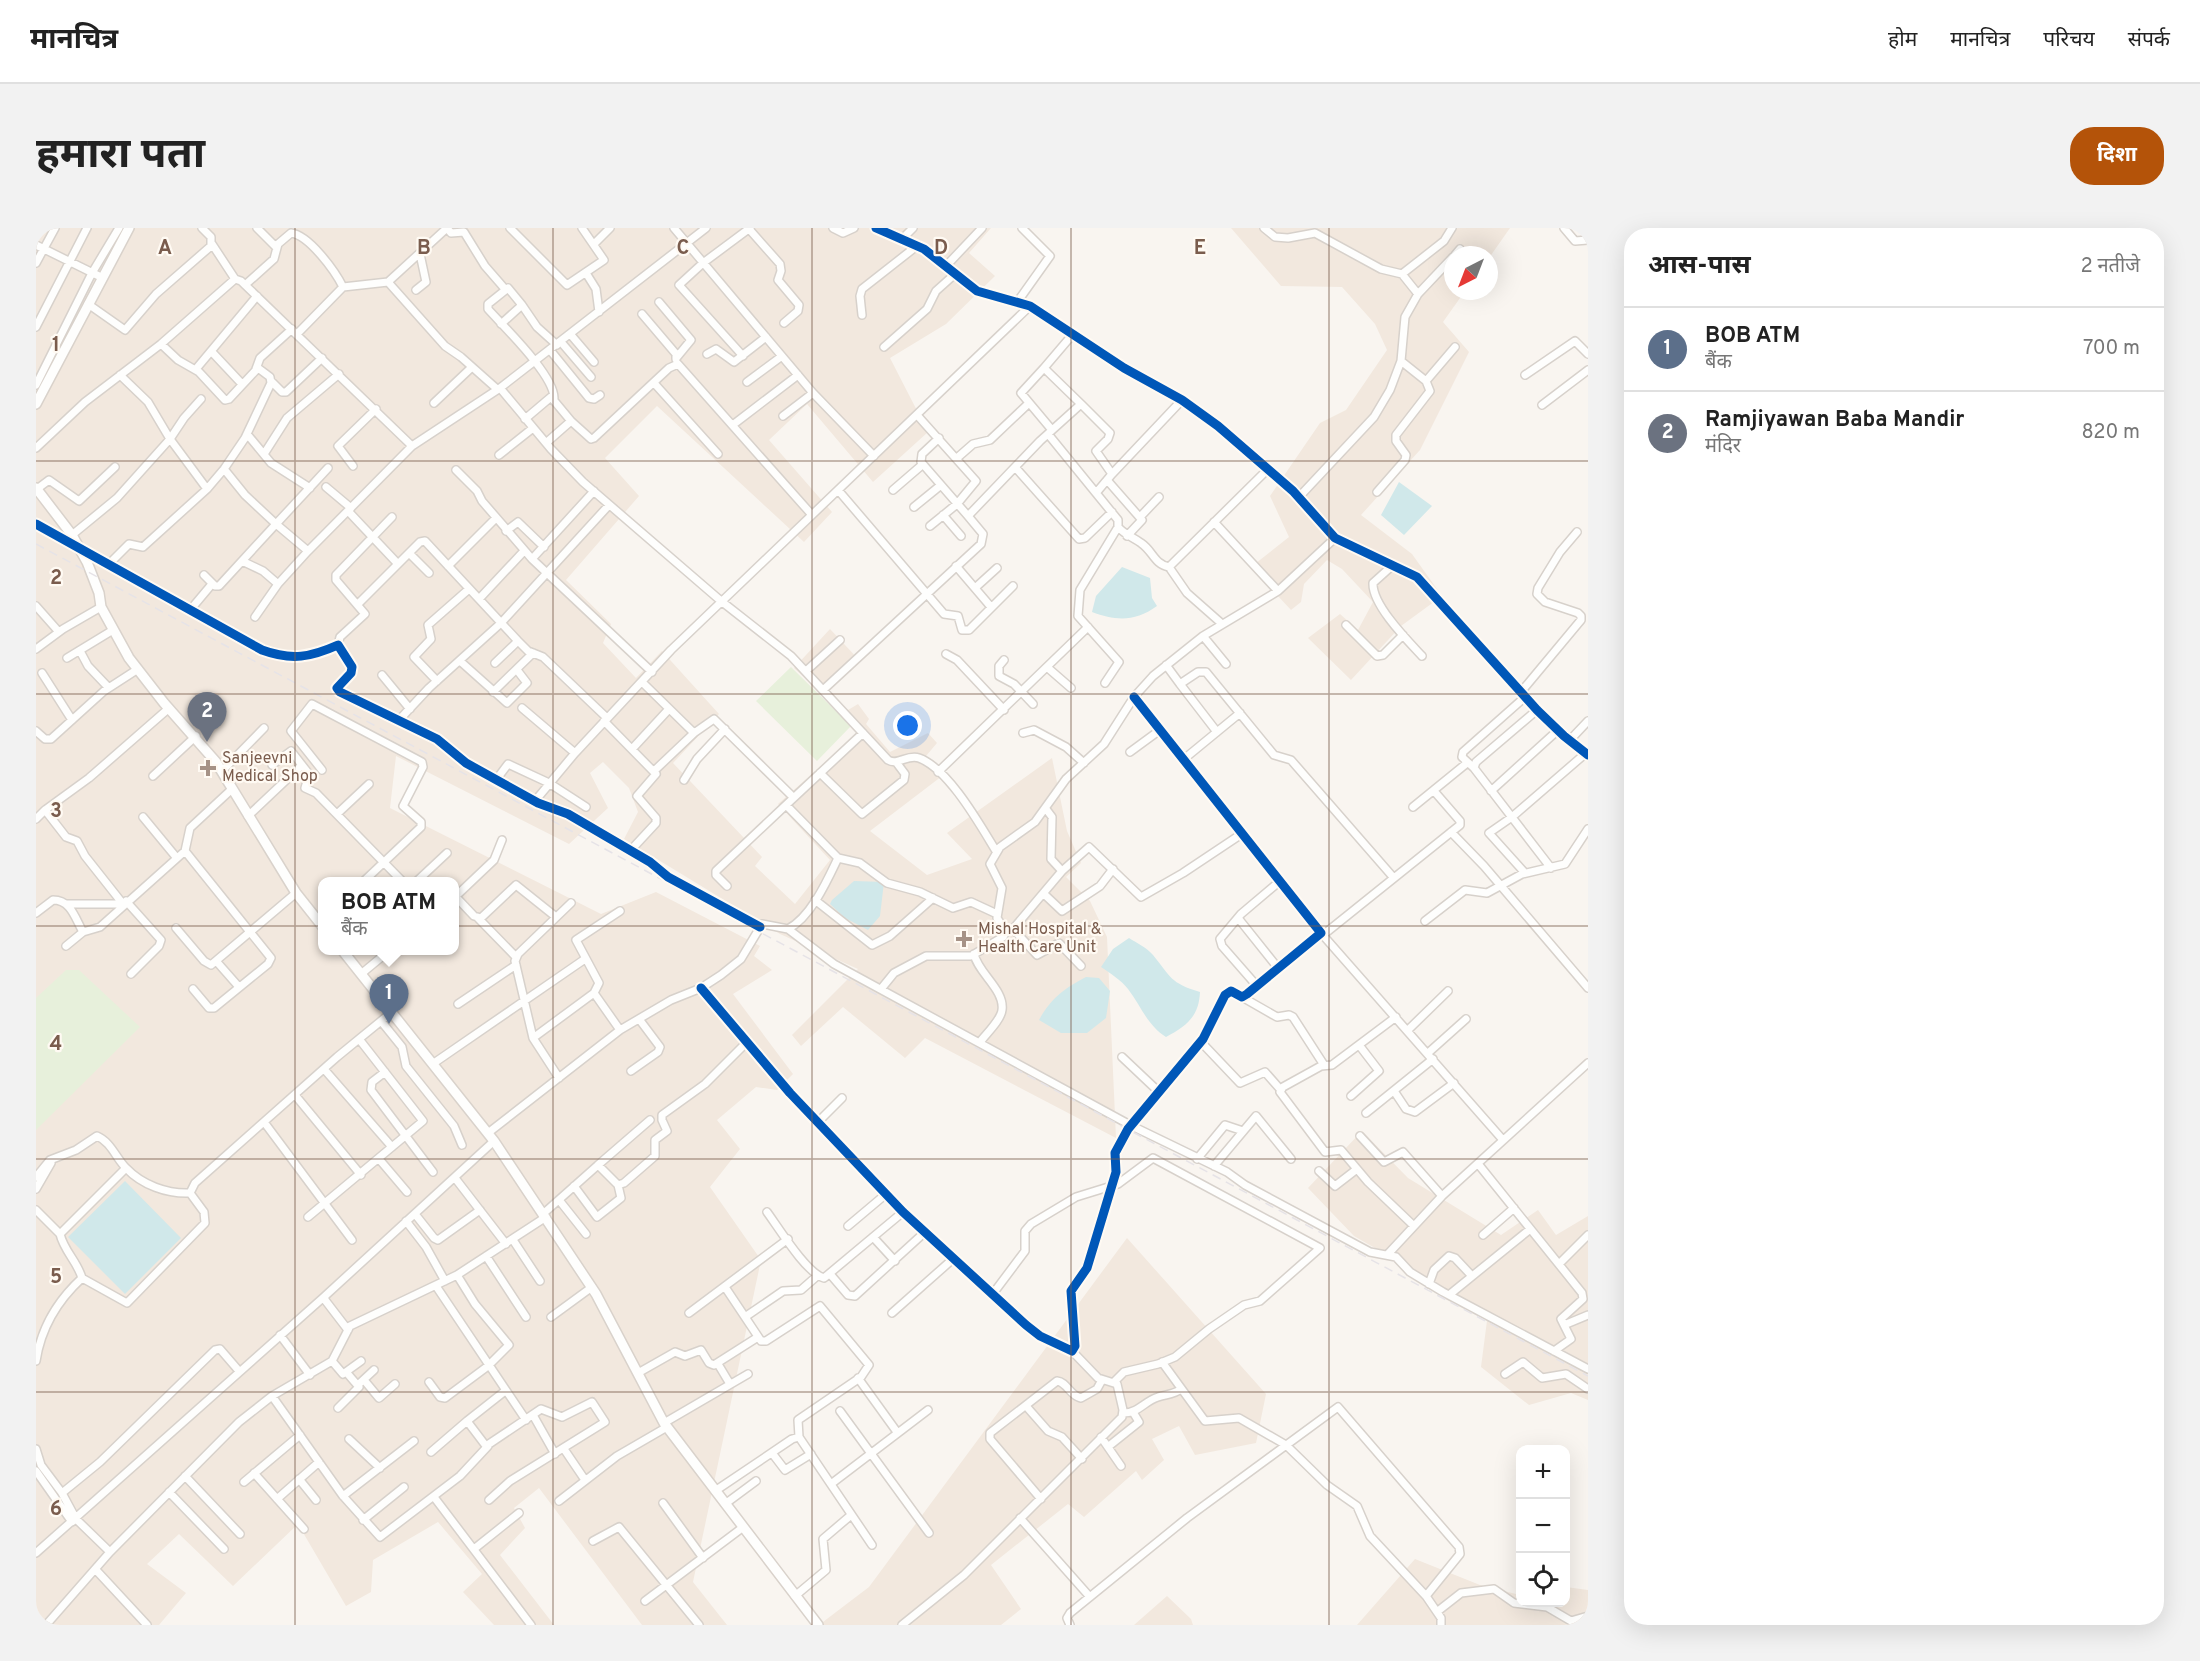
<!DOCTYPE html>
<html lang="hi">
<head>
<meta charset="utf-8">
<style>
  :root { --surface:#fff; --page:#f2f2f2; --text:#222; --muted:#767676; --line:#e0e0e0; --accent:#b45309 }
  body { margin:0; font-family:Overpass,"Noto Sans Devanagari",sans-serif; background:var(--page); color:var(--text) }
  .controls { position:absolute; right:18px; bottom:18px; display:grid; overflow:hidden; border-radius:12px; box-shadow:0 6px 24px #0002 }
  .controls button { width:54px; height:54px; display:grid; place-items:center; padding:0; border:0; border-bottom:2px solid var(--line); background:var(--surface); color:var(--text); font:30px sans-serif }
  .compass { position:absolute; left:1408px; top:18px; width:54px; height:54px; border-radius:50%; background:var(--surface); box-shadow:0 6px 24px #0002; rotate:222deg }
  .you { position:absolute; left:872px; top:498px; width:21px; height:21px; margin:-15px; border:4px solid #fff; border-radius:50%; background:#1a73e8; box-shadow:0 0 0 9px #1a73e833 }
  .badge { display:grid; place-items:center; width:39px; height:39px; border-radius:50%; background:var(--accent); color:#fff; font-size:20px; font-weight:700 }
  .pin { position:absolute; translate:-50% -50px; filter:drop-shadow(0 2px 3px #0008) }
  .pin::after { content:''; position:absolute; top:32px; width:21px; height:18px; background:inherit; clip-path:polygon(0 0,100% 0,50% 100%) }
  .popup { position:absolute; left:282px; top:649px; width:141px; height:78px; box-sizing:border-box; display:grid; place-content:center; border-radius:12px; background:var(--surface); filter:drop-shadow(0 2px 4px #0005); font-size:20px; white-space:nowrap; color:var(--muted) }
  .popup b { font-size:22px; color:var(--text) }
  .popup::after { content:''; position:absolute; left:50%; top:100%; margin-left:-12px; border:12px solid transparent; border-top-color:var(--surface) }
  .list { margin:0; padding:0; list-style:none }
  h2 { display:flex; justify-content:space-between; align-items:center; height:78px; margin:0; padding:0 24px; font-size:26px }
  h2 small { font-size:20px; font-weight:400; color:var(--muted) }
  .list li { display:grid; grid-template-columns:39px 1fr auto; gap:18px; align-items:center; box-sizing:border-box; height:84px; padding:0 24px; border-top:2px solid var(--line) }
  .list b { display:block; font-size:22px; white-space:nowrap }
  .list p { margin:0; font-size:20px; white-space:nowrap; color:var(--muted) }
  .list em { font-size:20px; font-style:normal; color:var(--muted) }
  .icon { flex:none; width:33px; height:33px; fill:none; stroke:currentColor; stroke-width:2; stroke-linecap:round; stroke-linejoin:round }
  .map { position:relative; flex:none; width:1552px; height:1397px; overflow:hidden; border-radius:24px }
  header { display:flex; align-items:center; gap:36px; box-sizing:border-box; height:84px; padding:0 30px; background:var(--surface); border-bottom:2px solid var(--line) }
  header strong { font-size:28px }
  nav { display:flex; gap:33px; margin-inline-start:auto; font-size:21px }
  .intro { display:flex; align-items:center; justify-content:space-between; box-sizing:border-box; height:144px; padding:0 36px }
  h1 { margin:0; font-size:42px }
  .button { padding:15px 27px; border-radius:24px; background:var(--accent); color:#fff; font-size:21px; font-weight:700 }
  main { display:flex; gap:36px; padding:0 36px }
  aside { flex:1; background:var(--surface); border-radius:24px; box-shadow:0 6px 24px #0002 }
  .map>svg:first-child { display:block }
</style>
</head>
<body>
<header>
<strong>मानचित्र</strong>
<nav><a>होम</a><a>मानचित्र</a><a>परिचय</a><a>संपर्क</a></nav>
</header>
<div class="intro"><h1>हमारा पता</h1><a class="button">दिशा</a></div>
<main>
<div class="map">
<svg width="1552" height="1397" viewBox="0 0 1552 1397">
  <rect width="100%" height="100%" fill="#f9f5f0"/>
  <path fill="#f2e8de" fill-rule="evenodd" d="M0,0H955L933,25L959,48L910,96L854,130L892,204L837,254L771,176L733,212L796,284L768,314L621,178L569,230L603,268L530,352L575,396L567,415L600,450L626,423L683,486L637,535L726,629L719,638L759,676L794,632L742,576L822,505L807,485L822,476L833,491L830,496L854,524L892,505L901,515L890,528L910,545L834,603L891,647L936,631L911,605L1016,530L1031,603L1045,635L1030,649L1054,673L1071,709L1080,910L889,810L869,830L807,779L765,818L756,807L822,741L744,706L588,611L602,584L593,560L567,534L554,545L572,580L533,616L360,528L354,580L565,686L620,664L724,718L718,728L736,742L697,766L757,846L741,862L720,859L681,892L704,921L674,959L725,1032L657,1354L691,1397H606L503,1260L478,1280L489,1300L464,1327L518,1397H458L427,1364L446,1346L402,1294L337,1332L335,1364L310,1378L262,1296L197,1358L143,1306L111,1336L150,1365L123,1397H0ZM287,654H419V722H287Z
    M1195,0H1474L1453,30V27H1417V63H1429L1407,94L1433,124L1384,222L1325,287L1376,326L1406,368L1365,398L1315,452L1272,410L1304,386L1322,402L1337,374L1306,341L1291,332L1268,356L1265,374L1255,382L1215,339L1253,309L1234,268L1284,195L1310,182L1351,122L1339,96L1306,59L1245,58Z
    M794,401L824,433L786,466L758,440Z
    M1326,903L1372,950L1465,1007L1502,982L1520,1007L1552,988V1172L1535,1165L1493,1177L1445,1139L1452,1085L1318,1008L1272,960Z
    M1091,1010L1230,1166L1220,1215L1159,1227L1143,1198L1116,1211L1128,1232L1106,1252L1100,1243L1048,1289L1032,1276L955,1337L985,1381L965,1397H783L833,1359Z
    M1379,1331L1444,1357L1484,1367V1374H1530V1359L1552,1362V1397H1321Z
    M1131,1368L1155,1391L1157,1397H1098Z"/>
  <path fill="#e7f0db" d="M755,439L815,498L781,533L720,473Z
    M30,742H43L104,799L0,902V770Z"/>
  <path fill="#d0e8ea" d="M1363,254L1396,278L1368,307L1345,287Z
    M1086,339L1114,350L1116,370L1121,378C1099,394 1080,393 1056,384L1060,368Z
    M818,653L848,654L844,688L832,702L809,690L794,676L796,672Z
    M1093,710C1101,715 1111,720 1117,727C1135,749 1134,755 1164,764C1163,788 1151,798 1130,809C1111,797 1105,778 1092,761C1085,752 1074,745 1065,739L1077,721Z
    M1050,749L1063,750L1074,763L1070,790L1051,805H1025L1003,792C1015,770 1029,760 1050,749Z
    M89,953L145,1010L89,1066L32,1009Z"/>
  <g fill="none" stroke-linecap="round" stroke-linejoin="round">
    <defs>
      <path id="street" d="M221,0L240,19
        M411,0L352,54L409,118L425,129L461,161
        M411,0L415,5L428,4L449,38L469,61
        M474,0L531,57L568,32L546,0
        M638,0L777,165L838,228
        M797,0L807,5L818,0
        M840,0L888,21L941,63L994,78L1088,140L1146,172L1182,198L1257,263L1299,310L1381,349L1501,482L1528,508L1552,527
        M1228,0L1239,9L1252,10L1279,5L1345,41L1366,46L1382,66L1369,89L1365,133L1354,162L1338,189L1263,269
        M1528,0L1539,13L1552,12
        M713,1L744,36L745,43L742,52L763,77L762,83L748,95
        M867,10L877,0
        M176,16L199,51
        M558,16L574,0
        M0,17L67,50
        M1419,27L1424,21
        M0,35L19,0
        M911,37L946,0
        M550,45L560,61L563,84
        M1366,46L1408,13L1416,0
        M209,57L238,31L242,16L255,5C273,7 299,43 307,59L261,106
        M307,59L352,54
        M380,62L390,54L384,26
        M1382,66L1417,29
        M982,73L1014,28L986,0
        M623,74L655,112L641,129
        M52,76L89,102L120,66L175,18V9L166,0
        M486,77L501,99L521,117
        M606,86L640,126V131
        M826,87L824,68L826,61L882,17
        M465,96L486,77L472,60L452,76V81C468,99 518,147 518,170
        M0,99L51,0
        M535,107L558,134
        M525,114L555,149
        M848,119L891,81L900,63L919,46
        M514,122L553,170L558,171L564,167
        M175,123L206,156
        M671,126L680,121L698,134L730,109
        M707,128L643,57L667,35L714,0
        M1008,140L985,165L1016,202
        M160,141L221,68
        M220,141L224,130L256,101
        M84,147L112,174L134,211L171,261
        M1489,147L1539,113L1552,126
        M235,153L246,164H250L286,130
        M1390,153L1419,119
        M711,154L746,128
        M618,155L682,226
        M0,157L56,45L83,0
        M464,160L515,221L547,254L685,373L755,428L852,532C862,538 871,526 883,530C913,541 944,597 960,623
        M398,175L436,139
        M1045,176L1074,205L1072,211L1060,223L1076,246L1060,265L1082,292V299L1044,362L1042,388L1083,434L1069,455
        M1506,177L1552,142
        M881,187L940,253L921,276L894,298
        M747,188L777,165
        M489,191L515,169L535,193
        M698,196L762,147
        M211,206L235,235L274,260
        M1012,206L1060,265
        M903,210L886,226L885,234L932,288
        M510,215L535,193L555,211L558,210L633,140L642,136L776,287
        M0,220L49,174L125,116L199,51L205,53L376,218L464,160L670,0
        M228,226L251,190L303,146
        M463,227L497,200
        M921,230L937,216L954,212L992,176
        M317,238L302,218L340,181
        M979,239L1043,311L1049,310L1076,284
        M420,242L441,263L446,273L496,331L616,444
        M1076,246L1146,172
        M1071,252L1106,292L1091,308
        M290,259L315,280
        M1,261L13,252L43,273L79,239
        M802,262L908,386L922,388L926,402H933L977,358
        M857,262L886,237
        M1341,264L1369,232L1370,227L1360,213V207L1394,163L1390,153L1365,133
        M878,279L905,257
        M312,283L362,336
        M907,287L925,308
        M1104,289L1123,269
        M1178,294L1242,363
        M0,296L226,422C256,433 275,429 302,417L316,439L315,445L301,460L304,464L401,511L430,535L502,575L532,586L614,634L632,649L724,699
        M1082,299C1089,307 1097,309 1105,315C1117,323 1118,336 1133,339
        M470,303L482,294L508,319
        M36,307L81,270L134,211L148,190L165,171
        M272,323L376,218
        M373,325L393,345
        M496,331L558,263
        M206,333L227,343L242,356L272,323L240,296L292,240
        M72,337L93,316L107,319L171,261L188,241L209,210L235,155L234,149L222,140L193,171L189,172L163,144L142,132L125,116
        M1357,337L1337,355C1336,377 1372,413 1386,428
        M412,338L460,290
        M920,338L955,379
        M168,347L179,358H183L240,296L209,267L188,241
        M939,360L961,340
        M443,371L488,323
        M322,376L384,314L389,313L482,413L492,423L507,429L571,490
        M0,378L23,404
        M155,381L176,356
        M219,389L242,356
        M1185,395L1151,365L1133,339L1232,241
        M1310,397L1341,428L1347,427L1367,407
        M1167,408L1190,436
        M302,417L304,409L329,386L300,352V347L356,289
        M0,421L27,401L65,379
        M44,423L52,438L72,459
        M910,426L921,432L968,482
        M31,430L77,402
        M968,432L963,438V448L978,456L997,476
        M424,433L471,475L491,455L481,442
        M459,435L482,413
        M1130,437L1144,456L1162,444H1170L1238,527L1255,532L1357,649
        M1012,440L1035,460
        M770,443L804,412
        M6,445L36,492
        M346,447L374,481
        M401,453L378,429L395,411L392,397L433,361
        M607,455L658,505L678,491L757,569
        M1144,456L1181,504
        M787,462L945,316L947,306L932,288L1004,213L1045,176L1008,140L1037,106
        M457,464L497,425
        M1485,464L1545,392V388L1542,385L1509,374L1501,366L1502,360L1524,324L1541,304
        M486,480L539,525
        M1501,482L1440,534L1438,540L1515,640
        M364,491L393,460L465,395L573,277
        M568,493L620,546L601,568L620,590V595L594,623
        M0,503L9,511H15L68,463L102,441
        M987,505L998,502L1030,519L1048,535
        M1533,513L1552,493
        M596,521L633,481
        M1094,524L1124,502
        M1148,531L1204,485
        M236,537L255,523L273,546L269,560L280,565L367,654
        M1438,540L1426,529L1427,524L1489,469
        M286,542L255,503L276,476L386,534L387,539L367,578L385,594V599L327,654
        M186,543L228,500
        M618,543L658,505
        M902,544L1052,399
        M784,545L826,586L868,552L869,546L860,534
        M117,548L160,508
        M460,552L472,536L513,555L550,579
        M648,552L661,531L689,501
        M1455,563L1521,503
        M499,573L539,525L635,422L994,78
        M1377,579L1431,535
        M1010,581L1016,589L1015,631L1026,643
        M9,582L53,550L132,481
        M301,586L333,556
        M212,588L266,537
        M107,589L140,629
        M0,591L9,582L30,609L41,613L49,628L87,676
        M1415,604L1448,638L1552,760
        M149,623L154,600L196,561
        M802,630L824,635L851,655L884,664L917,680L935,674L961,686
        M1489,645L1453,605L1476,589L1550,525
        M380,654L411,625
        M691,658L680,647V643L750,577
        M1008,666L1026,683L1064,658L1077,641
        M419,669L458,632L466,612
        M420,669L438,688L445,690L480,657L520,689
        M779,672L836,717L854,708L897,670
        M90,673L125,712L123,718L95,746
        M31,676H87
        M0,685L17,672C35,672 39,690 47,704
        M442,690L480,729
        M1202,690L1242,740
        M1389,693L1429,662L1451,665L1486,646L1529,636L1552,601
        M140,700L168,733L175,737L260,665
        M752,701L798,736L1096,898L1191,944L1209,957L1334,1024L1360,1029L1374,1044L1407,1064L1552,1141
        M977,701L1001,727L1023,715L1045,738
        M970,704L977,701L1026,643L1053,619L1105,669L1147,645L1207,605
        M1285,705L1467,912
        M1287,707L1424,597V593L1398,563
        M30,718L47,704L64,699L149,623L235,730L232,736L178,780H173L157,761
        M938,726C942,745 969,762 966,782C965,792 950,806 944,814
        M181,734L203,759
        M325,746L354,722
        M1221,758L1186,718L1184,711L1205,686L1244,653
        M665,760L754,865L867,984L990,1097L1004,1108L1036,1123L1039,1118L1035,1063L1051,1040L1080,944L1079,925L1092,901L1167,811L1189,767L1195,763L1206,769L1211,766L1285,705L1098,469
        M845,761L858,745L890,728H935L967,709L970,704L961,690L966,660L954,636L964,619L999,594L1030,551L1068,516L1098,469L1117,448L1167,408L1242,363L1299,310
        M558,765L563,755L540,712L584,683
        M1206,769L1241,789L1253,787L1257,789L1288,837
        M422,776L480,737
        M1360,789L1296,837L1285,838L1247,859L1244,864L1289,924L1305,922L1332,954L1378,998
        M345,793L366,819L370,838L418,898L426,917
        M1372,802L1412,763
        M497,810L558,765L584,802
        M1165,814L1204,855L1229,844L1244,861
        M1392,825L1430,791
        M1086,829L1123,864
        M398,835L549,731
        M288,841L356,919
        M595,843L622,824L624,819L603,791
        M349,844L336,854L335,862L397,944
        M523,850L497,810L479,733L482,726L535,675
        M1358,863L1370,881L1379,884L1418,855
        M259,867L325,947
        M1315,868L1343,843L1323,817
        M1330,885L1397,831
        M228,894L316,1012
        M782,894L806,870
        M452,905L584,802L635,772L665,760L685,747L705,731L726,696L752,701C775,689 791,653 802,630L750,577L827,505
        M1324,908L1348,934L1367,924L1406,968
        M343,931L371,964
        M1161,931L1189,897L1207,903
        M562,937L614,892
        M1443,937L1546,1065L1547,1071L1525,1091L1535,1111L1518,1123
        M1178,938L1220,888L1255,931
        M1283,943L1299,958L1321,941
        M0,949L14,932L40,922L61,908C75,914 80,930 90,940C106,957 131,966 154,965
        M419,950L470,1016
        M538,958L561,989L585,970L582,957
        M0,961L15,935
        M523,972L550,1006
        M0,982L24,1006
        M731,984C742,999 771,1046 788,1050L867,984
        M508,985L562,937L582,957L588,955L619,928V912L631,903L626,892V887L669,856L710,815
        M379,986L398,1010L402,1012L444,982
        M272,989L387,893L323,811
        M370,993L390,1019L409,1053
        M812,998L850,966
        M1447,1007L1478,980
        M837,1009L859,1033
        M477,1012L504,1053
        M1352,1026L1406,968L1552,835
        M450,1028L490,1089
        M1523,1036L1552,1007
        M794,1046L812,1067L819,1068L889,1004
        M46,1050C41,1033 28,1023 24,1006L90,940
        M1393,1056L1398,1042L1413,1028L1419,1030L1436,1048
        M400,1058L490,1192
        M689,1059L725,1113H730L784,1078L833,1137L825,1149L762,1192L763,1209
        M956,1067L989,1023V1003L995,996L1040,969L1082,956L1117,930L1284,1020L1224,1073L1208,1077L1173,1101L1139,1129L1122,1136L1088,1144L1078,1154
        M1413,1067L1493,1002
        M653,1085L752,1011
        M856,1085L918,1030
        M515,1089L556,1059
        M709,1089L747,1063L765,1062L781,1048
        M1528,1097L1552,1087
        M312,1102L289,1072V1068L458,913
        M244,1107L274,1147
        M0,1133C5,1100 21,1073 46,1050L91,1075L169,995L168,984L154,965L159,955L301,829L356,784
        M296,1133L307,1146L325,1133
        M1126,1134L1169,1193L1203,1190L1250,1217L1291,1257L1321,1278L1334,1308L1390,1368L1405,1390V1397
        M682,1136L694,1156
        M602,1145L639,1124L649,1128L665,1122L673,1135L678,1137L722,1109
        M1469,1146L1487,1134L1506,1150L1530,1146L1552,1161
        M822,1150L861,1204
        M328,1152L343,1170L359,1156
        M393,1154L404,1169L409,1170L452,1138L473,1117L439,1076L421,1047
        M324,1155L338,1142
        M236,1168L307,1268L344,1309L424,1248L452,1218
        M990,1178L1012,1203L1026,1209L1046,1231
        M302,1180L323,1159L311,1145
        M804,1183L893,1305
        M1088,1185C1102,1185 1109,1173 1122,1169C1131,1166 1137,1167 1145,1161
        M497,1187L519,1226
        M628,1195L712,1146
        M1065,1209L1085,1238
        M313,1211L344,1240
        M1073,1218L1103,1194L1097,1184
        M0,1221L5,1237L26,1265L40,1291L74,1324
        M528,1221L549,1252
        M395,1224L431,1193
        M736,1225L749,1242L775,1226
        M0,1243L36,1294
        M218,1245L268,1301
        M149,1248L204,1306
        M263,1251L280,1272
        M208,1254L264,1207
        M795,1256L892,1182
        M679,1263L756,1211L763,1209L836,1317
        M133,1264L188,1321
        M26,1265L64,1234L179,1122L184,1121L203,1143
        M307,1268L378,1213
        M398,1269L495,1397
        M241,1271L283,1234
        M1005,1271L954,1211V1205L1021,1153C1031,1154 1034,1168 1045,1170L1061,1161L1066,1152
        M453,1272L474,1253L569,1194L556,1174L526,1189L505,1181L450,1218L431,1193L469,1163
        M523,1273L581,1228L631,1199
        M627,1275L667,1330
        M689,1276L720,1253
        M984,1290L1054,1369
        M327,1292L368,1259
        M557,1313L583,1299L663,1397
        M438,1321L483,1285
        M0,1325L289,1068
        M60,1342L111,1397
        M759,1368L790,1342L787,1311L814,1288
        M609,1373L706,1300
        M1402,1383L1425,1365L1458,1361L1478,1375L1511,1379L1535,1393L1552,1388
        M10,1397L74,1324L203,1194L236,1168L296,1133L314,1098L421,1047L510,989
        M866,1397L928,1347L1086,1189L1087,1182L1081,1156L1062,1150L1036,1123
        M1034,1397L1031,1390L1034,1385L1151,1290L1302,1179L1423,1319L1424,1326L1390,1368"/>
      <path id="secondary" d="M0,176L93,0
        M0,260L36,307L51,334L63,365L65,379L93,430L128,475L180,534L260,665L287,699
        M306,722L458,913L560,1066L628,1195L782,1397"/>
    </defs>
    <use href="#street" stroke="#d7d1cb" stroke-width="10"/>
    <use href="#secondary" stroke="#d9d2cb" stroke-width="12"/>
    <use href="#street" stroke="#fefefd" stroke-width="7"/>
    <use href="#secondary" stroke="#fefefd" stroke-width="9"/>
    <path stroke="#e6e3e7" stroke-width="1.5" stroke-dasharray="9 6" stroke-linecap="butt" d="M0,316L1552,1148"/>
    <defs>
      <path id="cycleway" d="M840,0L888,21L941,63L994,78L1088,140L1146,172L1182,198L1257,263L1299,310L1381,349L1501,482L1528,508L1552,527
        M0,296L226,422C256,433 275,429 302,417L316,439L315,445L301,460L304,464L401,511L430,535L502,575L532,586L614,634L632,649L724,699
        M665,760L754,865L867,984L990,1097L1004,1108L1036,1123L1039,1118L1035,1063L1051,1040L1080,944L1079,925L1092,901L1167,811L1189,767L1195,763L1206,769L1211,766L1285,705L1098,469"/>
    </defs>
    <use href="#cycleway" stroke="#fffaf3" stroke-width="13"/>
    <use href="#cycleway" stroke="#0057b8" stroke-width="9"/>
  </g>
  <path fill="none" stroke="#7a5c4d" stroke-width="1.5" stroke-opacity="0.55" d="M259,0V1397M517,0V1397M776,0V1397M1035,0V1397M1293,0V1397M0,233H1552M0,466H1552M0,698H1552M0,931H1552M0,1164H1552"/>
  <g fill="#a69286" stroke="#fffaf3" stroke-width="2">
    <path d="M169 531h6v6h6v6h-6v6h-6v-6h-6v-6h6z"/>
    <path d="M925 702h6v6h6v6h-6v6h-6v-6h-6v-6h6z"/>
  </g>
  <g text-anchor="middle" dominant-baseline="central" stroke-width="4.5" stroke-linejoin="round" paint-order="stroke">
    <g font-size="16" fill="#7a5c4d" stroke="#fffaf3" text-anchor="start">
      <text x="186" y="531">Sanjeevni<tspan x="186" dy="18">Medical Shop</tspan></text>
      <text x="942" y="702">Mishal Hospital &amp;<tspan x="942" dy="18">Health Care Unit</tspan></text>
    </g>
  </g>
  <g font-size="20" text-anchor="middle" font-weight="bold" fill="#7a5c4d" stroke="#fffaf3" stroke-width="4.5" stroke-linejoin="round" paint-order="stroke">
    <text x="129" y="26">A</text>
    <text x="388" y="26">B</text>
    <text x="647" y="26">C</text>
    <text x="905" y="26">D</text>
    <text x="1164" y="26">E</text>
    <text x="20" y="123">1</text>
    <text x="20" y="356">2</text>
    <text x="20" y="589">3</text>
    <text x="20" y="822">4</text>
    <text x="20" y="1055">5</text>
    <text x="20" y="1287">6</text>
  </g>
</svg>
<div class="controls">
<button>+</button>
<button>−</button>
<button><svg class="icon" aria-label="locate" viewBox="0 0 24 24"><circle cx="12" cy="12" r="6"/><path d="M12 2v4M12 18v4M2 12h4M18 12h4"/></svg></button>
</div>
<svg class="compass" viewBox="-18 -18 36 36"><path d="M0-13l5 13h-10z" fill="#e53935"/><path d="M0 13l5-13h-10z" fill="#767676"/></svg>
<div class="you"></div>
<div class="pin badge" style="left:353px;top:796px;background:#5c6f8a">1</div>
<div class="popup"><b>BOB ATM</b>बैंक</div>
<div class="pin badge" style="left:171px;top:514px;background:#6b7280">2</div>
</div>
<aside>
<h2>आस-पास<small>2 नतीजे</small></h2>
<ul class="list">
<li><span class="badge" style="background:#5c6f8a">1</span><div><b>BOB ATM</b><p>बैंक</p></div><em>700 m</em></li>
<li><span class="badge" style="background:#6b7280">2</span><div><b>Ramjiyawan Baba Mandir</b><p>मंदिर</p></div><em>820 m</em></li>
</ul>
</aside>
</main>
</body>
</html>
